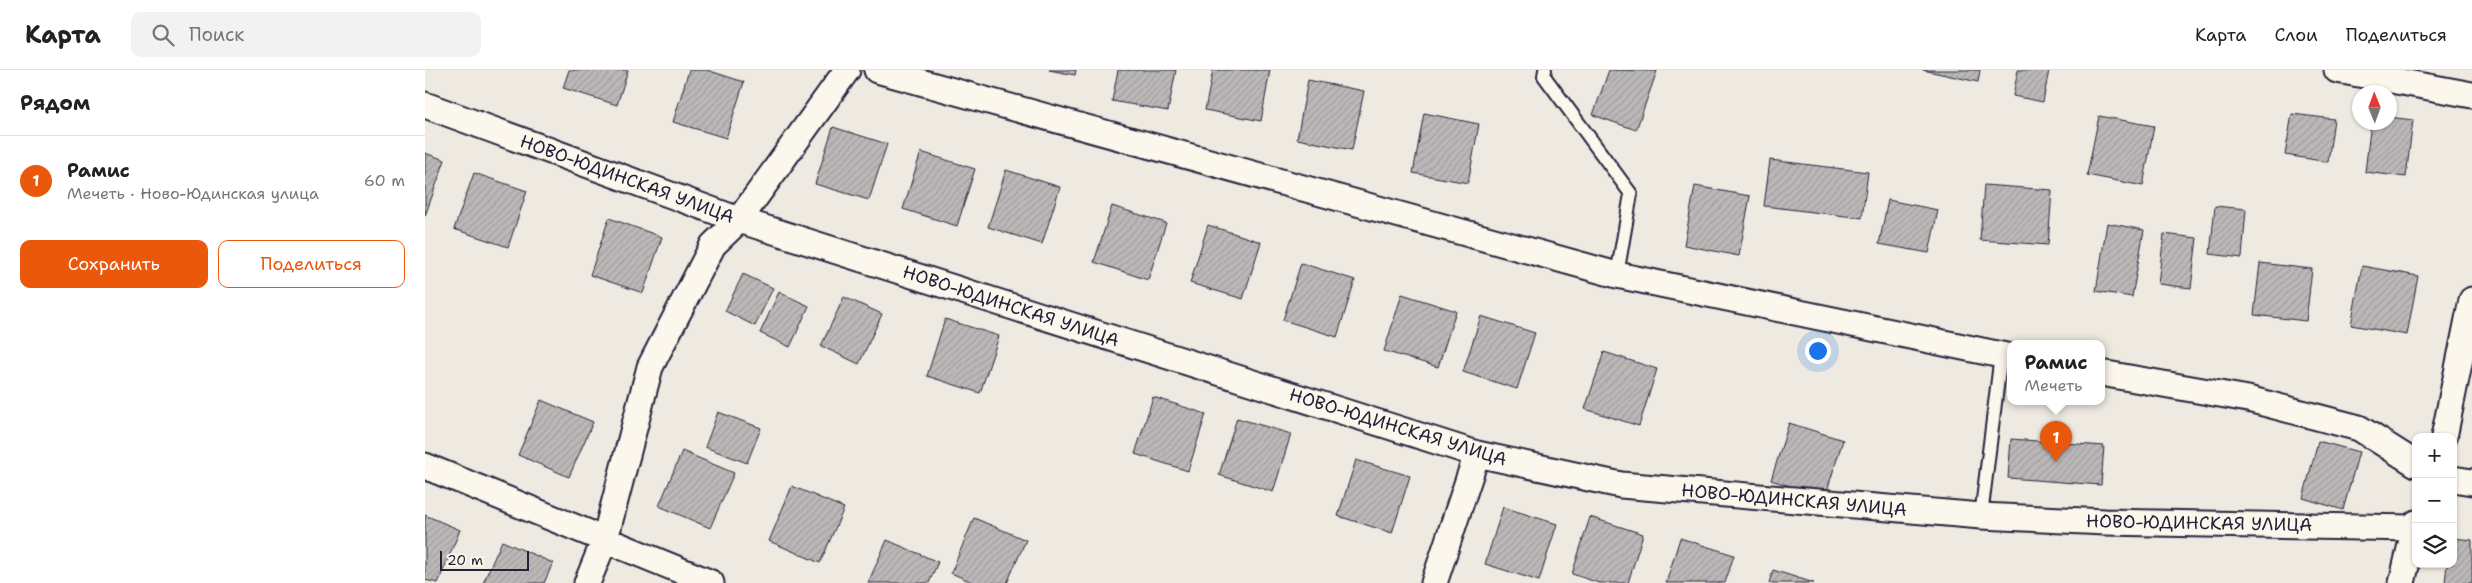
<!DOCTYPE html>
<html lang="ru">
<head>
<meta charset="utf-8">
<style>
  :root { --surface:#fff; --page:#f2f2f2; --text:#222; --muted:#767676; --line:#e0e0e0; --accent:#ea580c }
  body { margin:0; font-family:"Shantell Sans",sans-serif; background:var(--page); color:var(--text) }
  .controls { position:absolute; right:15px; bottom:15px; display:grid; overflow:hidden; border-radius:10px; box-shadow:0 1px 4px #0004 }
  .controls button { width:45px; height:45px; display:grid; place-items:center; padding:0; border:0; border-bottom:1px solid var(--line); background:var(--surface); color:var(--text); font:25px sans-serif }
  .compass { position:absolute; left:1927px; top:15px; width:45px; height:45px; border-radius:50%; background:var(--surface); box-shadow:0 1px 4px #0004; rotate:359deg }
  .scale { position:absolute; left:15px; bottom:12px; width:89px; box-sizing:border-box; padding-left:5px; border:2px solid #22223b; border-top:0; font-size:14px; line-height:18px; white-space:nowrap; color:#22223b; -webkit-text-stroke:4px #fbf7ec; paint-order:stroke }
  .you { position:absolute; left:1392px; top:280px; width:18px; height:18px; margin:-12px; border:4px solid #fff; border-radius:50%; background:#1a73e8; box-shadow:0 0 0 8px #1a73e833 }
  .badge { display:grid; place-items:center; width:32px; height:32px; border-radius:50%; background:var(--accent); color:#fff; font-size:16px; font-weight:700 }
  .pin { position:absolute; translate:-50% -41px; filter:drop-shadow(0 1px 2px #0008) }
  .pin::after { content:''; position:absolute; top:26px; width:18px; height:15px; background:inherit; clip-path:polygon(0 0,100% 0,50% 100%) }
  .popup { position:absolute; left:1582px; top:270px; width:98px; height:65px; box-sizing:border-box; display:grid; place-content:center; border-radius:10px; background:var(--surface); filter:drop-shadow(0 1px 4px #0005); font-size:16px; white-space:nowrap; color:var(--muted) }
  .popup b { font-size:19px; color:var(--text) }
  .popup::after { content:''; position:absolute; left:50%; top:100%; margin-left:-10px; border:10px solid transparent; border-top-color:var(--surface) }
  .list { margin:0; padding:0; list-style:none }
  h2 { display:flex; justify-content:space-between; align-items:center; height:65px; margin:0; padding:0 20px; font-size:21px }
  h2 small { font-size:16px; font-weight:400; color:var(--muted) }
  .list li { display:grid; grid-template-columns:32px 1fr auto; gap:15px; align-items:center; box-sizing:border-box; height:90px; padding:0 20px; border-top:1px solid var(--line) }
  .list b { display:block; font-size:19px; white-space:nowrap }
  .list p { margin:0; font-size:16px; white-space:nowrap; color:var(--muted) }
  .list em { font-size:16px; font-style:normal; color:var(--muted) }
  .actions { display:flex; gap:10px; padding:15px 20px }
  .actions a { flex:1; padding:11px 0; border:1px solid var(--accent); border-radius:10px; text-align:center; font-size:18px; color:var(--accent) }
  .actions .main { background:var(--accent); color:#fff }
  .icon { flex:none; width:28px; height:28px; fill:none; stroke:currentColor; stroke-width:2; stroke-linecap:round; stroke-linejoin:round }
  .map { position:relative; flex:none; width:2047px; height:513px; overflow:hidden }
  header { display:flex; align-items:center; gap:30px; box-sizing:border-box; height:70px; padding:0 25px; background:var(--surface); border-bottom:1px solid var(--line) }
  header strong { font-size:24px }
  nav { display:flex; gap:28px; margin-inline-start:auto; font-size:18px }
  .search { width:350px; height:45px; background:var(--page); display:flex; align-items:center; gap:12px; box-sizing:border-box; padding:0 18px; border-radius:10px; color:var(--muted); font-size:19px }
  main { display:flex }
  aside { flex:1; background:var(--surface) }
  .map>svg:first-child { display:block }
</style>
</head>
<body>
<header>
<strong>Карта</strong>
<div class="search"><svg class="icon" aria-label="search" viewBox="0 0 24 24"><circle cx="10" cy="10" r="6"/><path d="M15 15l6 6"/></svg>Поиск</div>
<nav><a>Карта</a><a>Слои</a><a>Поделиться</a></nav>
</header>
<main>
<aside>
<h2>Рядом<small></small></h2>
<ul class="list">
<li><span class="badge">1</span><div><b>Рамис</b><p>Мечеть · Ново-Юдинская улица</p></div><em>60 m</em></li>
</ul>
<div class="actions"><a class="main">Сохранить</a><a>Поделиться</a></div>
</aside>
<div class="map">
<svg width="2047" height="513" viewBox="0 0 2047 513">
  <defs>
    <pattern id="building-hatch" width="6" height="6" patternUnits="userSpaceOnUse" patternTransform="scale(1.25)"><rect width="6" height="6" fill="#bcb8b8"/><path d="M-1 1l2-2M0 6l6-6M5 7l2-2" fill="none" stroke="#a19e9f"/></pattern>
  </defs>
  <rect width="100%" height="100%" fill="#eeeae2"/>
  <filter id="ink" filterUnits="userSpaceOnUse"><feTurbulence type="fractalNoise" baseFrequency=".02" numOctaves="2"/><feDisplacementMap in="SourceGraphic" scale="10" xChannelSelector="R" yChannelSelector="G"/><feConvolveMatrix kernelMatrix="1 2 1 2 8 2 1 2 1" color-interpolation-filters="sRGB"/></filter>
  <g filter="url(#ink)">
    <path fill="url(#building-hatch)" stroke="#22223b" d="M144,0H203L192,35L138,18Z
      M264,0H282L319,12L301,68L248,52Z
      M624,0H651L650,5Z
      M693,0H751L743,41L687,31Z
      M788,0H845L836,51L780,40Z
      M1184,0L1232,1L1211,60L1168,45Z
      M1498,0H1555L1553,12Z
      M1593,0H1624L1618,32L1588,26Z
      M883,10L939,21L927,80L872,69Z
      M999,43L1054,54L1043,113L988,103Z
      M1867,44L1909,49L1903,92L1860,85Z
      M1674,46L1729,56L1718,116L1662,105Z
      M1964,47L1988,50L1981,107L1940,102L1946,52H1964Z
      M408,57L462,74L444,130L390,114Z
      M496,82L550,99L532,156L478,139Z
      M0,83L20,90L0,146Z
      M1345,90L1443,102L1437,148L1339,136Z
      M581,100L635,117L617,174L563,157Z
      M49,103L102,121L83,177L29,159Z
      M1559,115L1627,120L1623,175L1555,170Z
      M1270,116L1325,126L1314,186L1259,175Z
      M1463,130L1513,140L1504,183L1454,174Z
      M687,136L741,153L723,210L669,192Z
      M1790,136L1821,139L1817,188L1785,184Z
      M184,148L237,167L218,223L165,205Z
      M1682,153L1719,160L1707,227L1671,221Z
      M783,155L836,172L818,229L765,213Z
      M1739,164L1772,168L1766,218L1733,214Z
      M876,193L930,210L912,267L858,250Z
      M1835,193L1887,199L1881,251L1829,245Z
      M1937,196L1993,206L1982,265L1926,255Z
      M318,204L348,218L330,256L300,241Z
      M354,222L384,236L365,277L335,263Z
      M977,224L1031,241L1013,297L959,281Z
      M419,227L457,244L434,294L396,276Z
      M1056,246L1110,263L1092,319L1038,302Z
      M520,249L574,266L555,323L502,306Z
      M1179,282L1232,299L1214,356L1160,339Z
      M728,327L781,344L763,401L710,384Z
      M116,330L168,352L144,407L93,385Z
      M293,342L336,358L322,393L280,377Z
      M812,348L866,364L848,422L794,405Z
      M1364,353L1418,370L1400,427L1346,410Z
      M1586,369L1679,376L1676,415L1583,408Z
      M1893,371L1934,382L1918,440L1878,428Z
      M257,381L309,403L285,458L234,436Z
      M931,390L985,406L967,463L913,446Z
      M367,416L419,438L395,493L344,471Z
      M1078,437L1132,454L1114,511L1060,494Z
      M0,445L35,460L13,513L0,510Z
      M1165,447L1218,464L1203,513H1174L1147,504Z
      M549,448L601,470L582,513H549L526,503Z
      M1255,468L1309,485L1300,513H1241Z
      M2028,468L2047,470V513H2020L2022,494H2028Z
      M462,470L513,492L504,513H443Z
      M77,471L128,493L119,513H58Z
      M1348,500L1389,513H1344Z"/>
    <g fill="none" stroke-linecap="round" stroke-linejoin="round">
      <defs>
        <path id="service" d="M1120,0L1119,6L1206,124L1192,205
          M1556,446L1576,285"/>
        <path id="minor" d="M452,0L1192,205L1586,287
          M1912,0L2047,25
          M0,35L314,150L1052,384L1196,415L1556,446L1680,452L1989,458
          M1676,303L1823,329L1934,358L1991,394
          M2019,367L2047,230
          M0,396L286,513
          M2028,409L2047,412
          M162,513L180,469L225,297L288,175L314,150L422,0
          M1009,513L1052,384
          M1977,513L1991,453"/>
      </defs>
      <use href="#service" stroke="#22223b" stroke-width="16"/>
      <use href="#minor" stroke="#22223b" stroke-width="29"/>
      <use href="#service" stroke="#fbf7ec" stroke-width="12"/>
      <use href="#minor" stroke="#fbf7ec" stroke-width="25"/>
    </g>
  </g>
  <g text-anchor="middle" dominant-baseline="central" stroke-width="4" stroke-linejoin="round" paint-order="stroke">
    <g font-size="18" fill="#22223b" stroke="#fbf7ec">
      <text transform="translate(202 109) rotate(20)">НОВО-ЮДИНСКАЯ УЛИЦА</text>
      <text transform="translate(586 236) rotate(18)">НОВО-ЮДИНСКАЯ УЛИЦА</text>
      <text transform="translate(973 357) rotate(17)">НОВО-ЮДИНСКАЯ УЛИЦА</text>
      <text transform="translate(1369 430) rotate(5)">НОВО-ЮДИНСКАЯ УЛИЦА</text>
      <text transform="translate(1774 453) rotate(1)">НОВО-ЮДИНСКАЯ УЛИЦА</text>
    </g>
  </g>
</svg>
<div class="controls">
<button>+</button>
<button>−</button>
<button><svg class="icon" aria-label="layers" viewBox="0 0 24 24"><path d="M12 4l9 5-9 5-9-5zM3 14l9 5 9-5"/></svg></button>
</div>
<svg class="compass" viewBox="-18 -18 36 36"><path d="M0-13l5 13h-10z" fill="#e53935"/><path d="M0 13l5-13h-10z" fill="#767676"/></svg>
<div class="scale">20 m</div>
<div class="you"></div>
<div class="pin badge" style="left:1631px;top:392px">1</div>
<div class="popup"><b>Рамис</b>Мечеть</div>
</div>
</main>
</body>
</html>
